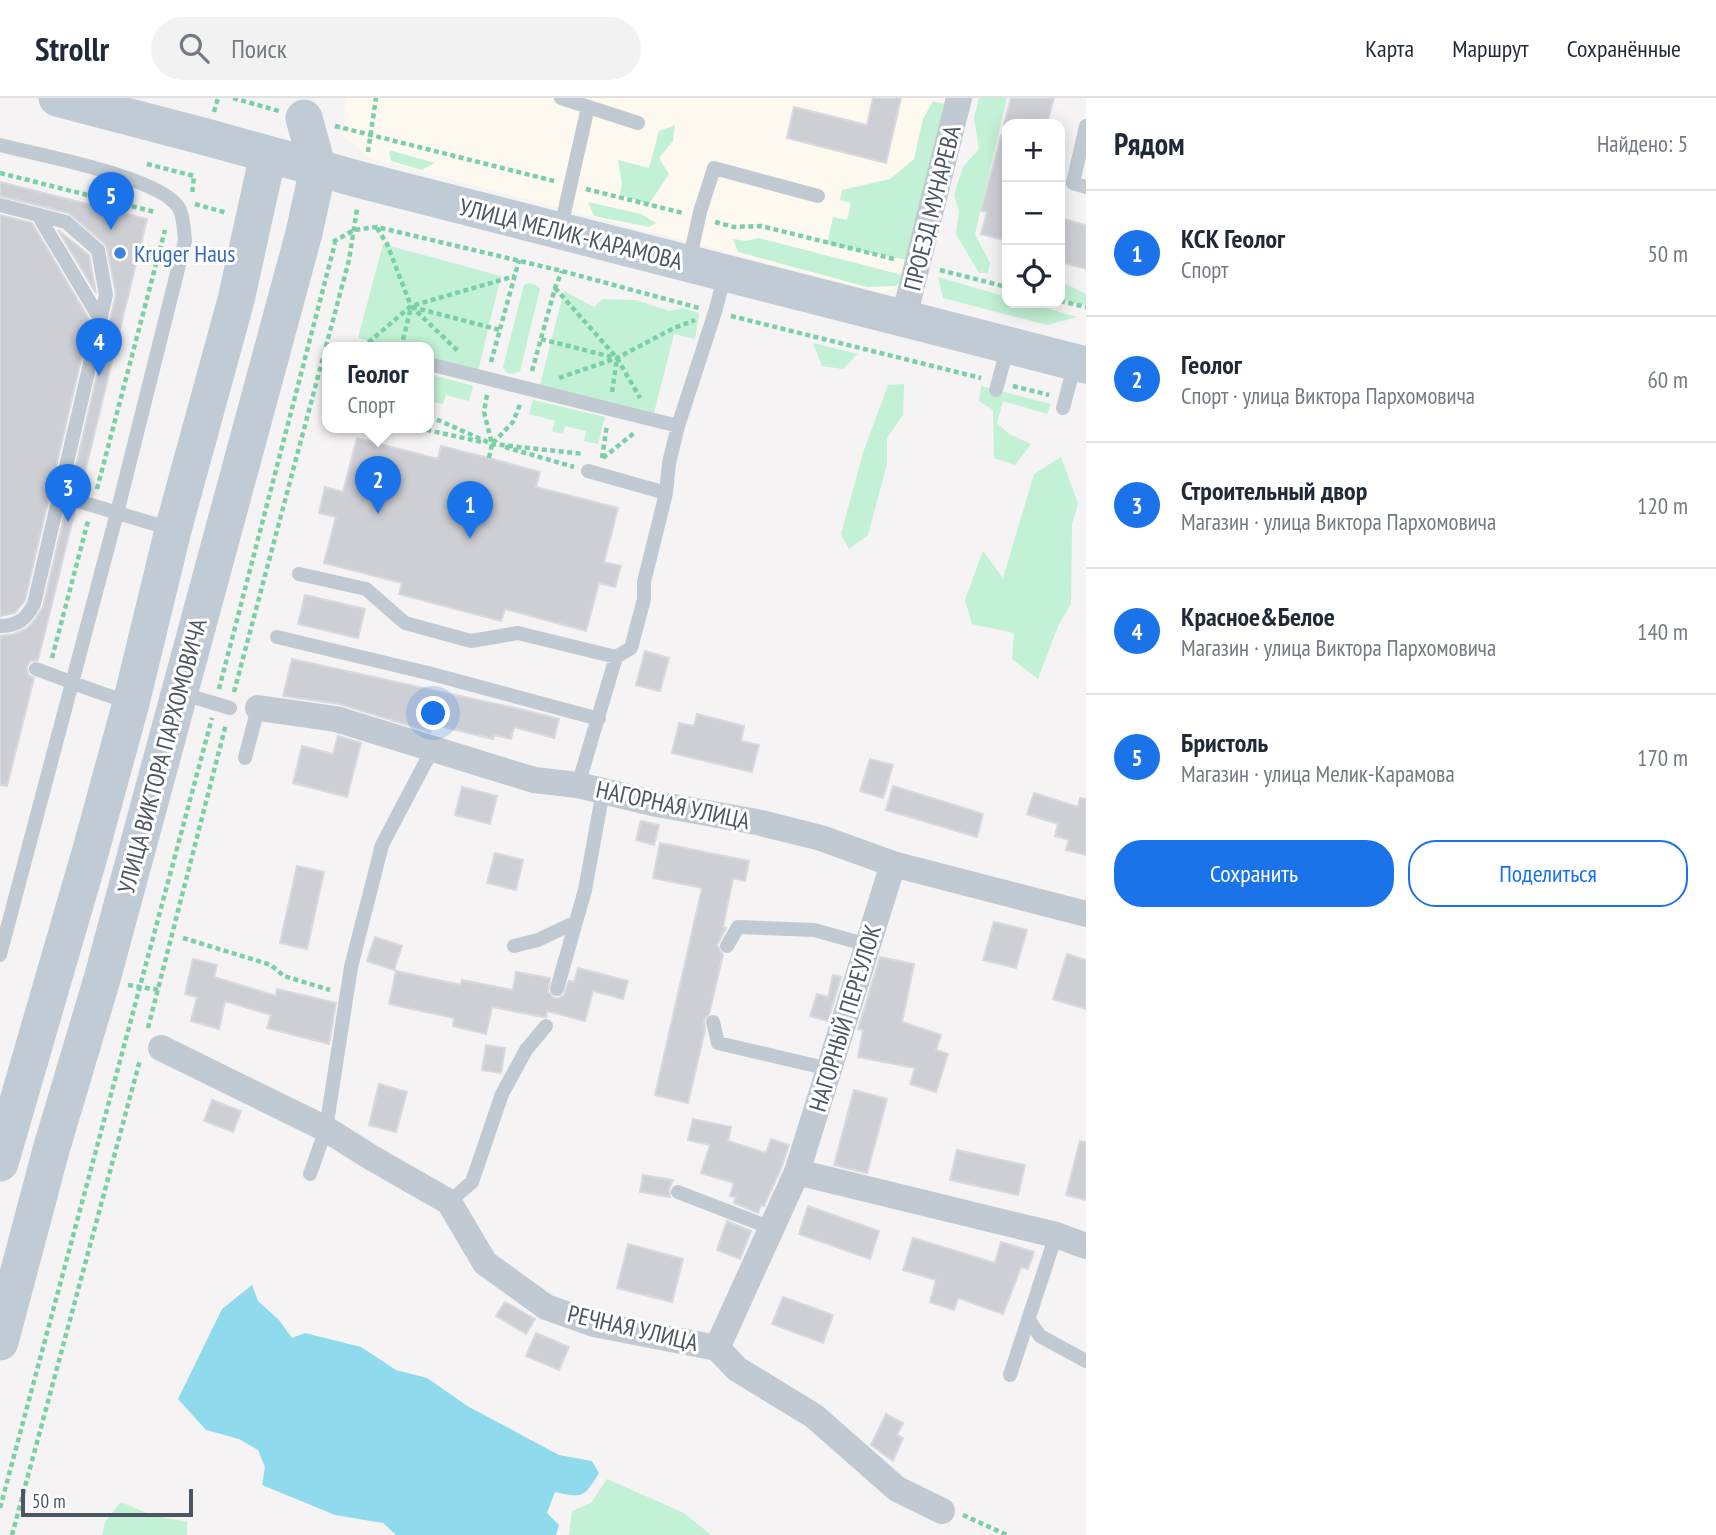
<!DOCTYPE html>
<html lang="ru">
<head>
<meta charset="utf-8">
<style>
  :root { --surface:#fff; --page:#f2f2f3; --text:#1f2937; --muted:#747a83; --line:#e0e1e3; --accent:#1a73e8 }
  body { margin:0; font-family:"PT Sans Narrow",sans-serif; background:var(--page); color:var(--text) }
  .controls { position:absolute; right:21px; top:21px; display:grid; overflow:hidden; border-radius:14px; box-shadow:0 4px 18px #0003 }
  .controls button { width:63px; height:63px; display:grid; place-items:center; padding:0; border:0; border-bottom:2px solid var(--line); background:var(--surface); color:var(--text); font:35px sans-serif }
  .scale { position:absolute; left:21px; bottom:18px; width:172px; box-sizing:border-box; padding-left:7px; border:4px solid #4a5661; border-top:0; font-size:19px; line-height:24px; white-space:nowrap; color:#4a5661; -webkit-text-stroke:5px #fff; paint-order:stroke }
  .you { position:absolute; left:434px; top:616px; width:24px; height:24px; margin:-18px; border:5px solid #fff; border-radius:50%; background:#1a73e8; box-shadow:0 0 0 10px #1a73e833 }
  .badge { display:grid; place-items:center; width:46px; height:46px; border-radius:50%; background:var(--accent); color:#fff; font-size:23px; font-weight:700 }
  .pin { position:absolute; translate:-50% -58px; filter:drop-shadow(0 2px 4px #0008) }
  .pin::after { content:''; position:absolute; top:37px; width:24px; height:21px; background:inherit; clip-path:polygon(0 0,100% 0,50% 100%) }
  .popup { position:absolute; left:322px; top:244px; width:112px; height:91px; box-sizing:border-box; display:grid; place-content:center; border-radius:14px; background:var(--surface); filter:drop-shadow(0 2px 5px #0005); font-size:23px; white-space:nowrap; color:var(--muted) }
  .popup b { font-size:26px; color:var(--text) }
  .popup::after { content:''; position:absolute; left:50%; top:100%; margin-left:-14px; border:14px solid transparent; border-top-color:var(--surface) }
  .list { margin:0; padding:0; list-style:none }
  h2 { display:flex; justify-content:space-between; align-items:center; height:91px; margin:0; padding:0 28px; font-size:30px }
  h2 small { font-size:23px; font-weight:400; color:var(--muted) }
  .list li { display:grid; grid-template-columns:46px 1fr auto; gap:21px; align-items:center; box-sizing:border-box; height:126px; padding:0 28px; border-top:2px solid var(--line) }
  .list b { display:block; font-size:26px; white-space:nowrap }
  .list p { margin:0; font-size:23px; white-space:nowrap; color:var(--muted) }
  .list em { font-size:23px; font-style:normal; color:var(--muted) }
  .actions { display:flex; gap:14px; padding:21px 28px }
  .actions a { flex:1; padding:16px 0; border:2px solid var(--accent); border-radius:28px; text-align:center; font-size:24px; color:var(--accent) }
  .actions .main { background:var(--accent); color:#fff }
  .icon { flex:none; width:38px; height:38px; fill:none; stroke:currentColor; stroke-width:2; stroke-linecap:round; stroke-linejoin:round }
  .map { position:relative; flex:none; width:1086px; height:1437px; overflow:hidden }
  header { display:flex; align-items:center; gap:42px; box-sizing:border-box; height:98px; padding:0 35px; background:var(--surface); border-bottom:2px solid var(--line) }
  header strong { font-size:33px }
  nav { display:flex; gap:38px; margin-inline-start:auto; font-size:24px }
  .search { width:490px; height:63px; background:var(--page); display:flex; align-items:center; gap:18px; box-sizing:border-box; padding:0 24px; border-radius:38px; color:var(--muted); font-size:26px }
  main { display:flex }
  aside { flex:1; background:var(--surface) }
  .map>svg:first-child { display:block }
</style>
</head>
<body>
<header>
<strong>Strollr</strong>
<div class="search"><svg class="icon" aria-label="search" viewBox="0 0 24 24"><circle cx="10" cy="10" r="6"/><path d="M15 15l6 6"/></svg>Поиск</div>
<nav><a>Карта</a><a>Маршрут</a><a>Сохранённые</a></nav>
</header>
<main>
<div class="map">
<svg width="1086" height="1437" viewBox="0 0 1086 1437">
  <rect width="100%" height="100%" fill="#f5f3f3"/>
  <path fill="#fdf9ef" d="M345,0H948L904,186L883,195L369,60L344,38Z"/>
  <path fill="#c3f1d5" d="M979,0H1007L975,136L990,165L988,175H979L956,136L959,113L954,97L963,69L979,51L974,20Z
    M933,3L944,6L907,162L827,146L833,119L847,122L851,105L840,102L842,92L890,81L914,61L923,21Z
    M675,27L673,43L659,60L669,76L649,106L620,97L622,85L618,62L649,70L659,33Z
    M389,52L435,65L422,72L391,63Z
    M588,104L641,116L656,125L649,129L594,118Z
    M759,140L906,178L896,188L867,189L738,154L733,141L746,143Z
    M383,146L501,178L478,273L429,259V250H395L358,240Z
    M938,179L1007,199V205H1028L1077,219L1047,227L943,200Z
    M529,185L536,187L540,191L520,273L513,276L507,275L503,269L524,187Z
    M1060,186L1068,187L1086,196V206L1080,207L1060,201Z
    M564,193L594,209L602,201L636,202L669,213L683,210L699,215L695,241L674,236L654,315L540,287Z
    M813,245L858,256L843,271L822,268Z
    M429,276L473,288L469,303L446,297L443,306L433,304L434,298L429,296Z
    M904,286L903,317L887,340V366L868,437L849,451L841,436L863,355L888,287Z
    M981,288L1051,306L1047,316L1003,303L997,325L1009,336L1031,346L1015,367L994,360L993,312L979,303Z
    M533,302L605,319L598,346L584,343L586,333L565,328L563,336L552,333L555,323L529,316Z
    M1061,359L1078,406L1072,426L1071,506L1059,526L1038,581L1012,561L1014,535L972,526L965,502L983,453L1003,480L1034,376Z
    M607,1381L684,1415L711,1437H569L572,1413L591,1405Z
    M121,1404L151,1417L187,1424V1437H102L105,1424Z"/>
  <path fill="#90daee" d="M252,1187L258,1203L279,1222L292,1240L305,1235L361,1249L396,1272L427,1280L469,1309L559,1357L592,1363L599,1375C584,1400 582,1400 555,1394L547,1415L559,1427L556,1437H396L383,1425L335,1417L262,1387L265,1369L258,1352L239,1341L206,1332L178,1301L222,1211Z"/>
  <path fill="#cdcfd5" stroke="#d7d9de" stroke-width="2" d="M873,0H901L886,65L787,40L794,9L867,27Z
    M1011,0H1054L1047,26H1004Z
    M1001,38L1007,39V143L981,136L987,114L981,113Z
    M0,84L147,121L80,394L72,396L69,401L71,409L75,412L38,562L30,563L27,568L28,577L34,580L7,688L0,687V538L14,536L26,531L35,522L43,509L116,196L107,150L104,145L69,115L0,98Z
    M0,117L32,125L90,223L25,502L15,515L0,518Z
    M1060,120L1086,127V171L1060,164Z
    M58,132L89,157L96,195Z
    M357,340L438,361L441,348L489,360L540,374L536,389L618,410L604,464L621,468L615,489L599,485L586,533L505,511L501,523L399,496L402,485L324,465L336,419L319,415L325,389L343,394Z
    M305,497L365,511L358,540L298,526Z
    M645,553L669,560L660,593L636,587Z
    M292,561L524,612L559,621L554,640L514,629L511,641L494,637L493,641L432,626L430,634L340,606L283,598Z
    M697,616L744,628L741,643L759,647L752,674L672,655L679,625L694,628Z
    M338,638L361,645L347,699L293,685L302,648L333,656Z
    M870,661L893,667L883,700L860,693Z
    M893,688L983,716L977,739L886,712Z
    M462,689L497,698L490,726L455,717Z
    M1034,695L1078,709L1080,700L1086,701V757L1066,752L1069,742L1055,738L1058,726L1027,716Z
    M641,723L659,727L654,747L636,742Z
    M660,745L749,763L745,783L733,780L723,829L726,830L717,847L723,857L709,916L704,922L705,932L688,1005L655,997L702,790L653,780Z
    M495,755L523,762L516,792L487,785Z
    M297,768L324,774L307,851L280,845Z
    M994,824L1027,832L1016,870L983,862Z
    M375,839L402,848L394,872L367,863Z
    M1067,856L1086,862V911L1053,901Z
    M880,859L914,866L902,924L941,937L936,952L948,956L936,994L910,986L915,970L858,959L863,932L858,931Z
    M193,861L217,867L214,879L276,898L277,891L336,905L329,946L267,930L271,917L225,903L219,931L191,923L197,899L185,896Z
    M578,870L628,883L623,901L593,893L585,923L547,913L546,919H543L492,909L486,936L453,928L454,920L389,906L396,873L461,887L462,882L513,892L516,874L550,880L548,894L554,900H559L564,897L569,883L574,884Z
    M833,877L841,879L828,923L810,918L817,896L828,899Z
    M486,947L505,950L501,975L482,972Z
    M379,986L407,994L396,1034L369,1027Z
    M854,992L887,1001L867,1075L834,1067Z
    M212,1002L241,1013L233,1034L204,1023Z
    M693,1021L731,1029L728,1043L766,1055L771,1041L789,1047L782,1068L764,1108L761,1107L758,1115L734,1105L736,1099L730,1098L734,1085L701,1075L710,1047L688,1042Z
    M1080,1043L1086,1044V1102L1066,1097Z
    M957,1052L1025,1067L1018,1097L950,1082Z
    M643,1077L673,1082L669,1091L670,1099L640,1094Z
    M808,1108L879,1133L870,1161L799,1136Z
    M727,1123L751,1133L740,1161L717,1152Z
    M913,1140L995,1165L1001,1144L1034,1154L1028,1171L1021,1169L1003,1216L958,1200L954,1212L930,1204L936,1182L903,1172Z
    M628,1146L683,1161L672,1204L617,1190Z
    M783,1199L833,1217L823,1245L772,1226Z
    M505,1204L535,1221L526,1236L496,1218Z
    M536,1235L569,1249L559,1272L526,1258Z
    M886,1316L903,1325L897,1337L903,1340L893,1363L871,1347Z"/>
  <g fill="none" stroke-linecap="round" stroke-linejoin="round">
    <path stroke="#7ad0a6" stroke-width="4.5" stroke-dasharray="5 3.5" stroke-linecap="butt" d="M233,0L279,13
      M214,14L218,0
      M335,28L554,83
      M368,54L376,0
      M147,66L194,78L192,97
      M0,75L155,114
      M586,91L683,115
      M195,106L227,115
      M715,124L734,129L761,128L894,161
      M377,130L387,146L411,208L459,254
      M333,144L354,132L377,129L562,173L699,210
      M940,172L1007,189
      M555,190L617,260L640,300
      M1060,203L1086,209
      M412,209L500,232
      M731,218L981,280
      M541,241L616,260
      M362,250L411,208L515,178
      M401,250L411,209
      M491,264L519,162
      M532,273L555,190L562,173
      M559,280L617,260L674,230L695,222
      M1013,288L1049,297
      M612,294L617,261
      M487,297L484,314L492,346L489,360
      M429,318L492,346L584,356
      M418,330L482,344
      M493,345L513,324L521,304
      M505,349L574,369
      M602,360L607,327
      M603,360L634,335
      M97,391L165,132
      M52,560L88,423
      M219,591L335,145
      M234,594L349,162L357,111
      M183,840L271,867L284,878L330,892
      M128,887L159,892
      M148,930L226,626
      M0,1410L212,620
      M963,1417L1007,1437
      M12,1437L140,962"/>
    <path stroke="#c1cad2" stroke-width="14" d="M561,0L638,25
      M1086,28L1073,85L1086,89
      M0,47C38,57 161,79 179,110C184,119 184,133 185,143L117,415L0,857
      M0,107L66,124L98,152L106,197L34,506C26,521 18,528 0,528
      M38,117L100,221
      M560,133L588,9
      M689,164L700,114L714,70L818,98
      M429,266L678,328
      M996,292L1008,248
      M1063,310L1075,265
      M588,373L666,395
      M78,403L171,431
      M299,476L366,491L405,525L471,543L518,535L616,559
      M277,539L428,575L599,621
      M36,571C67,582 97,595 129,604
      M180,595L230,610
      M245,660L258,610
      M578,687L616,559L631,550L644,501V484L666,395L669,365L678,328L715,214L725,176
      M514,848L538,842L576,824
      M727,848L738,829L814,832L868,847
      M557,891L585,792L603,693
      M713,924L718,945L829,971
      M310,1076L326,1031L351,869L382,747L433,650
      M678,1094L771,1130
      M449,1104L472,1084L502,996L526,952L546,928
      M1028,1221L1040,1238L1086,1263
      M1010,1277L1056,1137"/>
    <path stroke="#c1cad2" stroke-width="26" d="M904,219L959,0
      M258,610L336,621L534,682L578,687L657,706L757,724L821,740L893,766L1086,816
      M161,950L326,1031L372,1060L449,1104L485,1165L546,1209L594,1226L717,1250L737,1271L814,1318L897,1391L942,1413
      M797,1074L1056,1137L1086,1148
      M717,1250L797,1074L893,766"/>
    <path stroke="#c1cbd6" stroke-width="37" d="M57,0L206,39L361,82L1086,267
      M0,1065L90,755L131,605L173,432L236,202L268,57
      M0,1244L51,1052L102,881L304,135L318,71L304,20"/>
  </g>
  <circle fill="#3f7fe0" stroke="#fff" stroke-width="2.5" cx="120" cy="155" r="7"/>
  <g text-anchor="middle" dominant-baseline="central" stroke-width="6" stroke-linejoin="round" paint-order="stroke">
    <g font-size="24" fill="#4a5661" stroke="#fff">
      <text transform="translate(932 110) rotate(-76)">ПРОЕЗД МУНАРЕВА</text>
      <text transform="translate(571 136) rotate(14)">УЛИЦА МЕЛИК-КАРАМОВА</text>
      <text transform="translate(162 658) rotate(-75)">УЛИЦА ВИКТОРА ПАРХОМОВИЧА</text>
      <text transform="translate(673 707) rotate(12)">НАГОРНАЯ УЛИЦА</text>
      <text transform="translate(845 920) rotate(-73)">НАГОРНЫЙ ПЕРЕУЛОК</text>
      <text transform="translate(633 1230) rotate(13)">РЕЧНАЯ УЛИЦА</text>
    </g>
    <g font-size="24" fill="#366cbe" stroke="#fff" text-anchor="start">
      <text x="134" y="155">Kruger Haus</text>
    </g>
  </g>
</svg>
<div class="controls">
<button>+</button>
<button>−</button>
<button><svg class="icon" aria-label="locate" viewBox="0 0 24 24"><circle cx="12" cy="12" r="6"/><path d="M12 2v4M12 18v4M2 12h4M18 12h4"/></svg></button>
</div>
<div class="scale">50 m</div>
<div class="you"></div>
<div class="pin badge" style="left:470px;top:441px">1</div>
<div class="pin badge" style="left:378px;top:416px">2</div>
<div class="popup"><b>Геолог</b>Спорт</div>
<div class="pin badge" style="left:68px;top:424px">3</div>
<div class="pin badge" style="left:99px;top:278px">4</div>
<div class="pin badge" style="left:111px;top:132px">5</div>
</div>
<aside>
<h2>Рядом<small>Найдено: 5</small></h2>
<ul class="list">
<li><span class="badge">1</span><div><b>КСК Геолог</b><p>Спорт</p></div><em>50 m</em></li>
<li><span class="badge">2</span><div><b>Геолог</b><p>Спорт · улица Виктора Пархомовича</p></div><em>60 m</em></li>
<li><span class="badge">3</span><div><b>Строительный двор</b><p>Магазин · улица Виктора Пархомовича</p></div><em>120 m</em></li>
<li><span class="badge">4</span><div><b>Красное&amp;Белое</b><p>Магазин · улица Виктора Пархомовича</p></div><em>140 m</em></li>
<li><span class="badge">5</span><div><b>Бристоль</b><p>Магазин · улица Мелик-Карамова</p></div><em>170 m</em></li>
</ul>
<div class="actions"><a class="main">Сохранить</a><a>Поделиться</a></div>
</aside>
</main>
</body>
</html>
